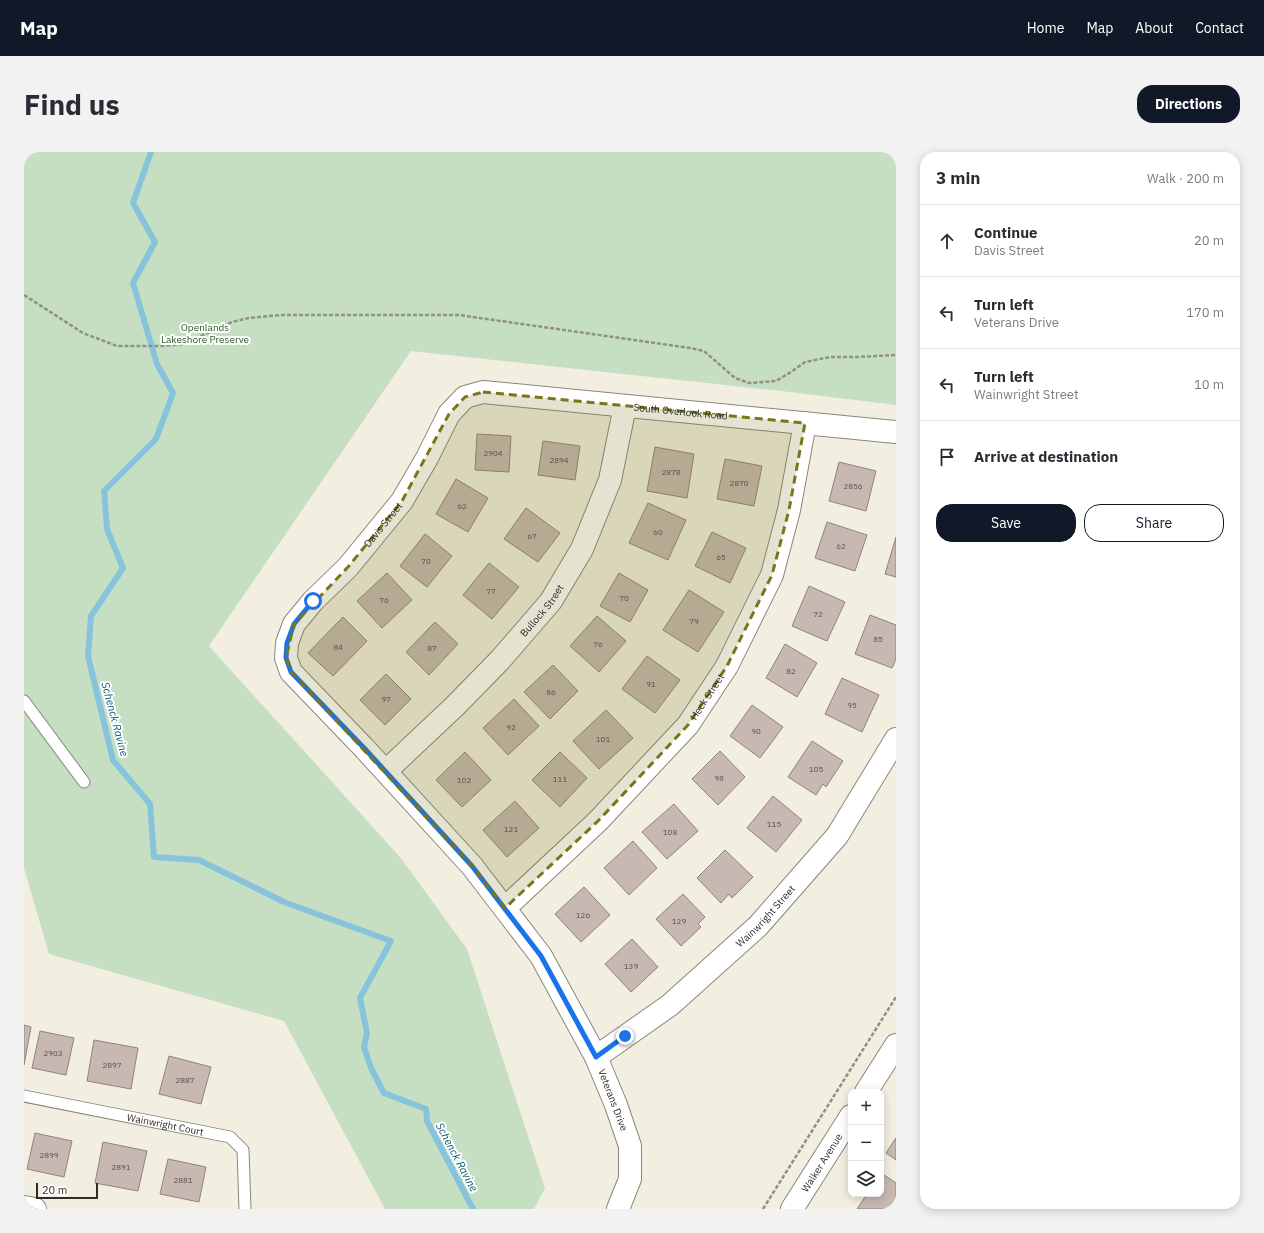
<!DOCTYPE html>
<html lang="en">
<head>
<meta charset="utf-8">
<style>
  :root { --surface:#fff; --page:#f2f2f3; --text:#2b2b33; --muted:#7c7c81; --line:#e1e1e2; --accent:#111827 }
  body { margin:0; font-family:"IBM Plex Sans",sans-serif; background:var(--page); color:var(--text) }
  .controls { position:absolute; right:12px; bottom:12px; display:grid; overflow:hidden; border-radius:8px; box-shadow:0 2px 10px #0003 }
  .controls button { width:36px; height:36px; display:grid; place-items:center; padding:0; border:0; border-bottom:1px solid var(--line); background:var(--surface); color:var(--text); font:20px sans-serif }
  .scale { position:absolute; left:12px; bottom:10px; width:62px; box-sizing:border-box; padding-left:4px; border:2px solid #2d2c27; border-top:0; font-size:11px; line-height:14px; white-space:nowrap; color:#2d2c27; -webkit-text-stroke:3px #fff; paint-order:stroke }
  .stop { position:absolute; width:12px; height:12px; margin:-9px; border:3px solid #1a73e8; border-radius:50%; background:#fff }
  .stop.end { background:#1a73e8; border-color:#fff; box-shadow:0 1px 4px #0008 }
  .list { margin:0; padding:0; list-style:none }
  h2 { display:flex; justify-content:space-between; align-items:center; height:52px; margin:0; padding:0 16px; font-size:17px }
  h2 small { font-size:13px; font-weight:400; color:var(--muted) }
  .list li { display:grid; grid-template-columns:26px 1fr auto; gap:12px; align-items:center; box-sizing:border-box; height:72px; padding:0 16px; border-top:1px solid var(--line) }
  .list b { display:block; font-size:15px; white-space:nowrap }
  .list p { margin:0; font-size:13px; white-space:nowrap; color:var(--muted) }
  .list em { font-size:13px; font-style:normal; color:var(--muted) }
  .actions { display:flex; gap:8px; padding:12px 16px }
  .actions a { flex:1; padding:9px 0; border:1px solid var(--accent); border-radius:16px; text-align:center; font-size:14px; color:var(--accent) }
  .actions .main { background:var(--accent); color:#fff }
  .icon { flex:none; width:22px; height:22px; fill:none; stroke:currentColor; stroke-width:2; stroke-linecap:round; stroke-linejoin:round }
  .map { position:relative; flex:none; width:872px; height:1057px; overflow:hidden; border-radius:16px }
  header { display:flex; align-items:center; gap:24px; box-sizing:border-box; height:56px; padding:0 20px; background:var(--accent); color:#fff }
  header strong { font-size:19px }
  nav { display:flex; gap:22px; margin-inline-start:auto; font-size:14px }
  .intro { display:flex; align-items:center; justify-content:space-between; box-sizing:border-box; height:96px; padding:0 24px }
  h1 { margin:0; font-size:28px }
  .button { padding:10px 18px; border-radius:16px; background:var(--accent); color:#fff; font-size:14px; font-weight:700 }
  main { display:flex; gap:24px; padding:0 24px }
  aside { flex:1; background:var(--surface); border-radius:16px; box-shadow:0 2px 10px #0003 }
  .map>svg:first-child { display:block }
</style>
</head>
<body>
<header>
<strong>Map</strong>
<nav><a>Home</a><a>Map</a><a>About</a><a>Contact</a></nav>
</header>
<div class="intro"><h1>Find us</h1><a class="button">Directions</a></div>
<main>
<div class="map">
<svg width="872" height="1057" viewBox="0 0 872 1057">
  <rect width="100%" height="100%" fill="#f2efe1"/>
  <path fill="#c6dfc3" d="M0,0H872V253L766,240L387,199L185,494L376,705L443,797L521,1036L510,1057H361L260,869L25,802L0,716Z"/>
  <g fill="none" stroke-linecap="round" stroke-linejoin="round">
    <path stroke="#87c4dc" stroke-width="6" d="M127,0L109,51L131,90L109,131L133,212L149,241L132,287L80,339L83,377L99,416L67,464L64,504L89,608L126,652L130,705L175,708L260,750L367,789L336,846L343,881L340,895L347,916L360,941L402,957L403,969L449,1057"/>
  </g>
  <path fill="#c7b8b2" stroke="#90827c" d="M453,282L487,284L485,320L451,318Z
    M519,289L556,294L551,328L514,323Z
    M631,295L670,302L663,346L623,339Z
    M701,307L738,314L730,354L693,347Z
    M815,310L852,319L842,359L805,349Z
    M432,327L464,346L444,380L412,362Z
    M624,351L662,368L644,408L605,391Z
    M502,356L536,381L514,410L480,387Z
    M803,370L843,383L831,419L791,406Z
    M688,380L722,396L706,431L671,414Z
    M401,382L428,404L403,435L376,414Z
    M872,385V425L861,422Z
    M465,411L495,435L468,467L439,443Z
    M363,421L388,448L358,476L333,449Z
    M595,421L624,438L606,470L576,454Z
    M785,434L821,450L803,489L768,474Z
    M665,438L700,460L674,500L639,478Z
    M846,463L872,473V507L868,516L831,502Z
    M573,464L602,489L575,520L546,494Z
    M319,465L343,489L309,524L284,501Z
    M411,470L434,492L405,523L382,500Z
    M761,492L793,511L773,545L742,526Z
    M623,504L656,528L631,561L598,537Z
    M529,513L554,539L526,567L500,540Z
    M362,522L387,547L361,573L336,548Z
    M818,526L855,543L838,580L801,562Z
    M490,547L515,574L484,603L459,576Z
    M728,553L759,575L736,606L706,584Z
    M582,558L609,586L575,617L549,589Z
    M788,589L819,609L802,635L799,632L792,643L764,625Z
    M696,599L721,625L694,653L668,627Z
    M441,600L467,628L438,655L412,628Z
    M536,600L563,626L536,655L508,628Z
    M749,644L778,668L752,700L723,676Z
    M491,649L515,676L483,705L459,678Z
    M650,652L674,679L643,707L618,680Z
    M609,689L633,716L605,743L580,716Z
    M701,698L729,725L708,746L705,742L697,751L673,726Z
    M560,735L586,763L557,790L531,762Z
    M659,742L681,765L674,772L677,775L657,794L632,767Z
    M608,787L634,815L607,840L581,812Z
    M0,873L7,875L0,913Z
    M16,879L50,886L42,923L8,916Z
    M70,888L114,896L107,937L63,929Z
    M145,904L187,915L177,952L135,942Z
    M11,981L48,989L40,1025L3,1017Z
    M872,986V1008L862,1001Z
    M79,990L123,999L114,1039L71,1031Z
    M144,1007L182,1015L175,1050L136,1042Z
    M857,1021L872,1031V1057H833L843,1042H857Z"/>
  <g fill="none" stroke-linecap="round" stroke-linejoin="round">
    <defs>
      <g id="lane">
        <path d="M0,549L60,630"/>
        <path id="s1" d="M0,944L206,985L219,998L221,1057"/>
      </g>
      <g id="street">
        <path id="s2" d="M362,619L431,554L476,508L527,449L558,397L586,328L601,254"/>
        <path id="s3" d="M481,756L574,669L664,573L703,514L748,423L765,358L781,271"/>
        <path id="s4" d="M572,905L646,853L734,774L813,684L872,587"/>
        <path id="s5" d="M594,1057L606,1027V994L592,953L572,905L517,804L448,714L341,597L267,520L262,506L263,491L270,472L289,449L324,415L378,349L403,306L425,262L441,245L459,240L872,280"/>
      </g>
      <g id="secondary">
        <path d="M842,940L872,893"/>
        <path d="M0,1055L11,1057"/>
        <path id="s6" d="M768,1057L827,964"/>
      </g>
    </defs>
    <use href="#lane" stroke="#89877a" stroke-width="13"/>
    <use href="#street" stroke="#89877a" stroke-width="24"/>
    <use href="#secondary" stroke="#89877a" stroke-width="24"/>
    <path stroke="#918f86" stroke-width="2.5" stroke-dasharray="4 2" stroke-linecap="butt" d="M0,143L59,181L93,194H138L159,192L208,170L225,166L257,163H435L666,196L680,199L711,226L725,231L752,229L767,220L781,210L806,205H832L872,203
      M739,1057L872,845"/>
    <use href="#lane" stroke="#fff" stroke-width="11"/>
    <use href="#street" stroke="#fff" stroke-width="22"/>
    <use href="#secondary" stroke="#fff" stroke-width="22"/>
  </g>
  <g fill="none" stroke-linecap="round" stroke-linejoin="round">
    <path stroke="#1a73e8" stroke-width="5" d="M289,449L270,472L263,491L262,506L267,520L341,597L448,714L517,804L572,905L601,884"/>
  </g>
  <path fill="#7a7519" fill-opacity="0.2" stroke="#7a7519" stroke-width="3" stroke-dasharray="8 5" stroke-linejoin="round" d="M459,240L781,271L765,358L748,423L703,514L664,573L574,669L481,756L448,714L267,520L262,506L270,472L324,415L378,349L425,262L441,245Z"/>
  <g text-anchor="middle" dominant-baseline="central" stroke-width="4" stroke-linejoin="round" paint-order="stroke">
    <g font-size="8" fill="#544f4a">
      <text x="469" y="301">2904</text>
      <text x="535" y="308">2894</text>
      <text x="647" y="320">2878</text>
      <text x="715" y="331">2870</text>
      <text x="829" y="334">2856</text>
      <text x="438" y="354">62</text>
      <text x="634" y="380">60</text>
      <text x="508" y="384">67</text>
      <text x="817" y="394">62</text>
      <text x="697" y="405">65</text>
      <text x="402" y="409">70</text>
      <text x="467" y="439">77</text>
      <text x="600" y="446">70</text>
      <text x="360" y="448">76</text>
      <text x="794" y="462">72</text>
      <text x="670" y="469">79</text>
      <text x="854" y="487">85</text>
      <text x="574" y="492">76</text>
      <text x="314" y="495">84</text>
      <text x="408" y="496">87</text>
      <text x="767" y="519">82</text>
      <text x="627" y="532">91</text>
      <text x="527" y="540">86</text>
      <text x="362" y="547">97</text>
      <text x="828" y="553">95</text>
      <text x="487" y="575">92</text>
      <text x="732" y="579">90</text>
      <text x="579" y="587">101</text>
      <text x="792" y="617">105</text>
      <text x="695" y="626">98</text>
      <text x="536" y="627">111</text>
      <text x="440" y="628">102</text>
      <text x="750" y="672">115</text>
      <text x="487" y="677">121</text>
      <text x="646" y="680">108</text>
      <text x="559" y="763">126</text>
      <text x="655" y="769">129</text>
      <text x="607" y="814">139</text>
      <text x="29" y="901">2903</text>
      <text x="88" y="913">2897</text>
      <text x="161" y="928">2887</text>
      <text x="25" y="1003">2899</text>
      <text x="97" y="1015">2891</text>
      <text x="159" y="1028">2881</text>
    </g>
    <g font-size="10" fill="#275923" stroke="#fff">
      <text x="181" y="175">Openlands<tspan x="181" dy="12">Lakeshore Preserve</tspan></text>
    </g>
    <g font-size="10" fill="#2d2c27" stroke="#fff">
      <text stroke="none"><textPath href="#s5" startOffset="1208">South Overlook Road</textPath></text>
      <text stroke="none"><textPath href="#s5" startOffset="838">Davis Street</textPath></text>
      <text stroke="none"><textPath href="#s2" startOffset="224">Bullock Street</textPath></text>
      <text stroke="none"><textPath href="#s3" startOffset="293">Heck Street</textPath></text>
      <text stroke="none"><textPath href="#s4" startOffset="221">Wainwright Street</textPath></text>
      <text transform="translate(589 948) rotate(69)">Veterans Drive</text>
      <text stroke="none"><textPath href="#s1" startOffset="144">Wainwright Court</textPath></text>
      <text stroke="none"><textPath href="#s6" startOffset="55">Walker Avenue</textPath></text>
    </g>
    <g font-size="11" font-style="italic" fill="#075c74" stroke="#fff">
      <text transform="translate(91 567) rotate(75)">Schenck Ravine</text>
      <text transform="translate(433 1005) rotate(62)">Schenck Ravine</text>
    </g>
  </g>
</svg>
<div class="controls">
<button>+</button>
<button>−</button>
<button><svg class="icon" aria-label="layers" viewBox="0 0 24 24"><path d="M12 4l9 5-9 5-9-5zM3 14l9 5 9-5"/></svg></button>
</div>
<div class="scale">20 m</div>
<div class="stop" style="left:289px;top:449px"></div>
<div class="stop end" style="left:601px;top:884px"></div>
</div>
<aside>
<h2>3 min<small>Walk · 200 m</small></h2>
<ul class="list">
<li><svg class="icon" aria-label="ahead" viewBox="0 0 24 24"><path d="M12 20V5M6 11l6-6 6 6"/></svg><div><b>Continue</b><p>Davis Street</p></div><em>20 m</em></li>
<li><svg class="icon" aria-label="left" viewBox="0 0 24 24"><path d="M17 20v-9H6M10 6l-5 5 5 5"/></svg><div><b>Turn left</b><p>Veterans Drive</p></div><em>170 m</em></li>
<li><svg class="icon" aria-label="left" viewBox="0 0 24 24"><path d="M17 20v-9H6M10 6l-5 5 5 5"/></svg><div><b>Turn left</b><p>Wainwright Street</p></div><em>10 m</em></li>
<li><svg class="icon" aria-label="arrive" viewBox="0 0 24 24"><path d="M6 21V4h12l-3 4 3 4H6"/></svg><div><b>Arrive at destination</b></div></li>
</ul>
<div class="actions"><a class="main">Save</a><a>Share</a></div>
</aside>
</main>
</body>
</html>
